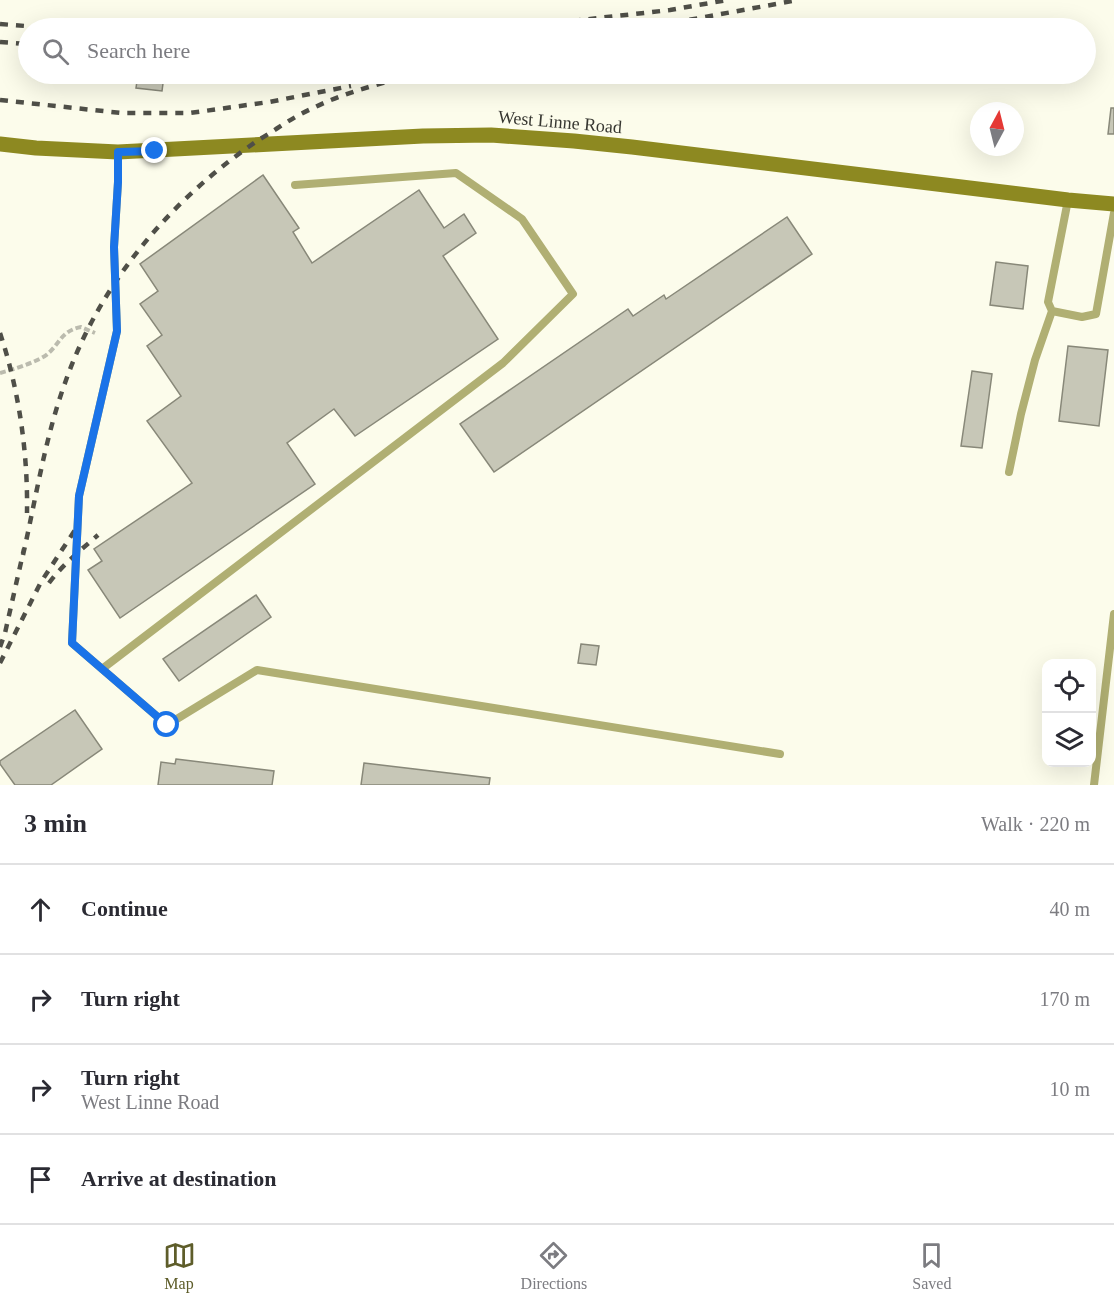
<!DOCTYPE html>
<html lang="en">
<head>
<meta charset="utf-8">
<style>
  :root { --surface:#fff; --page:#f7f7f7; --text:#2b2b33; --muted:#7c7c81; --line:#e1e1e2; --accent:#5e5d2a }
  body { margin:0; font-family:Georgia,serif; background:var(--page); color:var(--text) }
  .controls { position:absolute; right:18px; bottom:18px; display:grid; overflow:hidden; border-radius:12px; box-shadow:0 6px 24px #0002 }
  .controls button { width:54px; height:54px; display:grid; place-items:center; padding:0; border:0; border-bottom:2px solid var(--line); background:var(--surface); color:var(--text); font:30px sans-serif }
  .compass { position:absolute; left:970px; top:102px; width:54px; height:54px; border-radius:50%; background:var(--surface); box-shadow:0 6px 24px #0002; rotate:7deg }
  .stop { position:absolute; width:18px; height:18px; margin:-14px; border:4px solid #1a73e8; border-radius:50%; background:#fff }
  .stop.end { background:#1a73e8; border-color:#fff; box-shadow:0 2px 6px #0008 }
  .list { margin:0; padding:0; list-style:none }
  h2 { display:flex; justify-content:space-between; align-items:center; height:78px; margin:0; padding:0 24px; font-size:26px }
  h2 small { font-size:20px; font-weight:400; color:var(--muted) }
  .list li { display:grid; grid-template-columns:39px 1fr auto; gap:18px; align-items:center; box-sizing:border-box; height:90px; padding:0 24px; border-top:2px solid var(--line) }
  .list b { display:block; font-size:22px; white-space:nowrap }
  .list p { margin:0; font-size:20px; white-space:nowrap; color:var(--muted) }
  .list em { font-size:20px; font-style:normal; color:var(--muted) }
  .icon { flex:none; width:33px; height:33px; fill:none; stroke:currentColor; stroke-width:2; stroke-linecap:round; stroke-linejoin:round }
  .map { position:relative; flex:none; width:1114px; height:785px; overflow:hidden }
  .search { position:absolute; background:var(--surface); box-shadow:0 6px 24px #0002; left:18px; right:18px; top:18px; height:66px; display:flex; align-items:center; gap:15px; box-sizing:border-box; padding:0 21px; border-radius:33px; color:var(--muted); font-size:22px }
  .sheet { height:438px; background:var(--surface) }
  nav { display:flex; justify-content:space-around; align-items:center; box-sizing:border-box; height:84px; border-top:2px solid var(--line); background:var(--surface); font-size:16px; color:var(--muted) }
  nav a { display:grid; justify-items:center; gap:3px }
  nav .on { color:var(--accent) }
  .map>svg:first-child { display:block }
</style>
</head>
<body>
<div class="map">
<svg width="1114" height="785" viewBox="0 0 1114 785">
  <rect width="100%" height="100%" fill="#fcfceb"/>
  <path fill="#c7c7b7" stroke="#888879" stroke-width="1.5" d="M138,74L164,76L162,91L136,88Z
    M1111,108H1114V134H1108Z
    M263,175L299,228L293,232L312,263L419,190L444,228L464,214L476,233L443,256L498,339L355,436L334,409L287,443L315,484L120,618L88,570L102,561L94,549L192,483L147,421L181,396L147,346L162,335L140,304L158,291L140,264Z
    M787,217L812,254L494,472L460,424L628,309L633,316L664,295L666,299Z
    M996,262L1028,266L1023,309L990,305Z
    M1068,346L1108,350L1099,426L1059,421Z
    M972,371L992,374L982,448L961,446Z
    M256,595L271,617L179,681L163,659Z
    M581,644L599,646L596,665L578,663Z
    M75,710L102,749L51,785H15L0,764V761Z
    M176,759L274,771L272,785H158L161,762L175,764Z
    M364,763L490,778L489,785H361Z"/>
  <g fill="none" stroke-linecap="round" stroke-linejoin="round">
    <path stroke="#bbbbae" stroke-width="4" stroke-dasharray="6 3" stroke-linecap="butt" d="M0,373C15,369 31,364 45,356C60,345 60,331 81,327L95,333"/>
    <path stroke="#b0af73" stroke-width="8" d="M118,152V182L114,247L117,331L79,496L72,643L167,725L257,670L780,754
      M1068,200L1048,302L1052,311L1082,317L1096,314L1114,213
      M1009,472L1021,414L1035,360L1052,311
      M102,669L503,363L573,294L522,219L456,173L295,185
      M1094,785L1114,614"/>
    <path stroke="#8d8921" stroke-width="15" d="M0,144L36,148L118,152L423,136L491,135L574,141L632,147L1068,200L1114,204"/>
    <path stroke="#4f4f48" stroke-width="4.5" stroke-dasharray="8 8" stroke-linecap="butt" d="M0,24L51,28
      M509,28L670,10L727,0
      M626,28L683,21L798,0
      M0,42L28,44
      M0,100L121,113H190L269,102L351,86
      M0,333C19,390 28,453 27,513
      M23,555C36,498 45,438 65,383C100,282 172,198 260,139C277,129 293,117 311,109C345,92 382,83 418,74
      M49,583C63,564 81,550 98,535
      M0,647L5,633L24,549
      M0,663L41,582L75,530"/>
  </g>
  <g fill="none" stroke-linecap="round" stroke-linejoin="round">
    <path stroke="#1a73e8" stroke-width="8" d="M155,151L118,152V182L114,247L117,331L79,496L72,643L167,725"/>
  </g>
  <g text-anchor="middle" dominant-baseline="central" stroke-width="5" stroke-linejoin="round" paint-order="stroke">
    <g font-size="18" fill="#373731" stroke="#fcfceb">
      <text transform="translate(560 122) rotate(5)">West Linne Road</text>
    </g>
  </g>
</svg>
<div class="controls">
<button><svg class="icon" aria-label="locate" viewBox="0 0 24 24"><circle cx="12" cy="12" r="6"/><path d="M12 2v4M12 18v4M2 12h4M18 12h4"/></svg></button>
<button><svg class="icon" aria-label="layers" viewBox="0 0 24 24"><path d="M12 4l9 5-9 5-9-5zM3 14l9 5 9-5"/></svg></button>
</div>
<svg class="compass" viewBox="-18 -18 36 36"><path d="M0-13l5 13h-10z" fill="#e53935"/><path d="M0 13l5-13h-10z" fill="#7c7c81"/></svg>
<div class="stop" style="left:167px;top:725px"></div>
<div class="stop end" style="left:155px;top:151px"></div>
<div class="search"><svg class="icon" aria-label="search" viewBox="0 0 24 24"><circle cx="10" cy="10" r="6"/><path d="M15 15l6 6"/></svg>Search here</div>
</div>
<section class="sheet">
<h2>3 min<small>Walk · 220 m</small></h2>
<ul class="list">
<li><svg class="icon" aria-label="ahead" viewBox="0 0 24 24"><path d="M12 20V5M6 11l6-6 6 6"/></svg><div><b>Continue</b></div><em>40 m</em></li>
<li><svg class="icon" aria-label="right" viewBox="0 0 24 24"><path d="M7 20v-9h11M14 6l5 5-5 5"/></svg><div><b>Turn right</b></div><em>170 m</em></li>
<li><svg class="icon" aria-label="right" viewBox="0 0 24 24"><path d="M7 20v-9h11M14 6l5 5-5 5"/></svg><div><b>Turn right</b><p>West Linne Road</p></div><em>10 m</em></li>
<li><svg class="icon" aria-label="arrive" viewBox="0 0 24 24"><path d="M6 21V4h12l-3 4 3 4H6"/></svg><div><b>Arrive at destination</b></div></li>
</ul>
</section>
<nav>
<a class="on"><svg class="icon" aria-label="map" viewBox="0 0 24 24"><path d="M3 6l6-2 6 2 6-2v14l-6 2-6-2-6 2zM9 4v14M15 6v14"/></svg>Map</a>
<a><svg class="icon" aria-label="directions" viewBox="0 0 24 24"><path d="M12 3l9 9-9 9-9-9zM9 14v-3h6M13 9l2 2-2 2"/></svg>Directions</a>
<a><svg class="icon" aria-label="saved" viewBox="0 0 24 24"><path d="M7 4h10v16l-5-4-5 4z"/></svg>Saved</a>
</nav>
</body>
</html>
